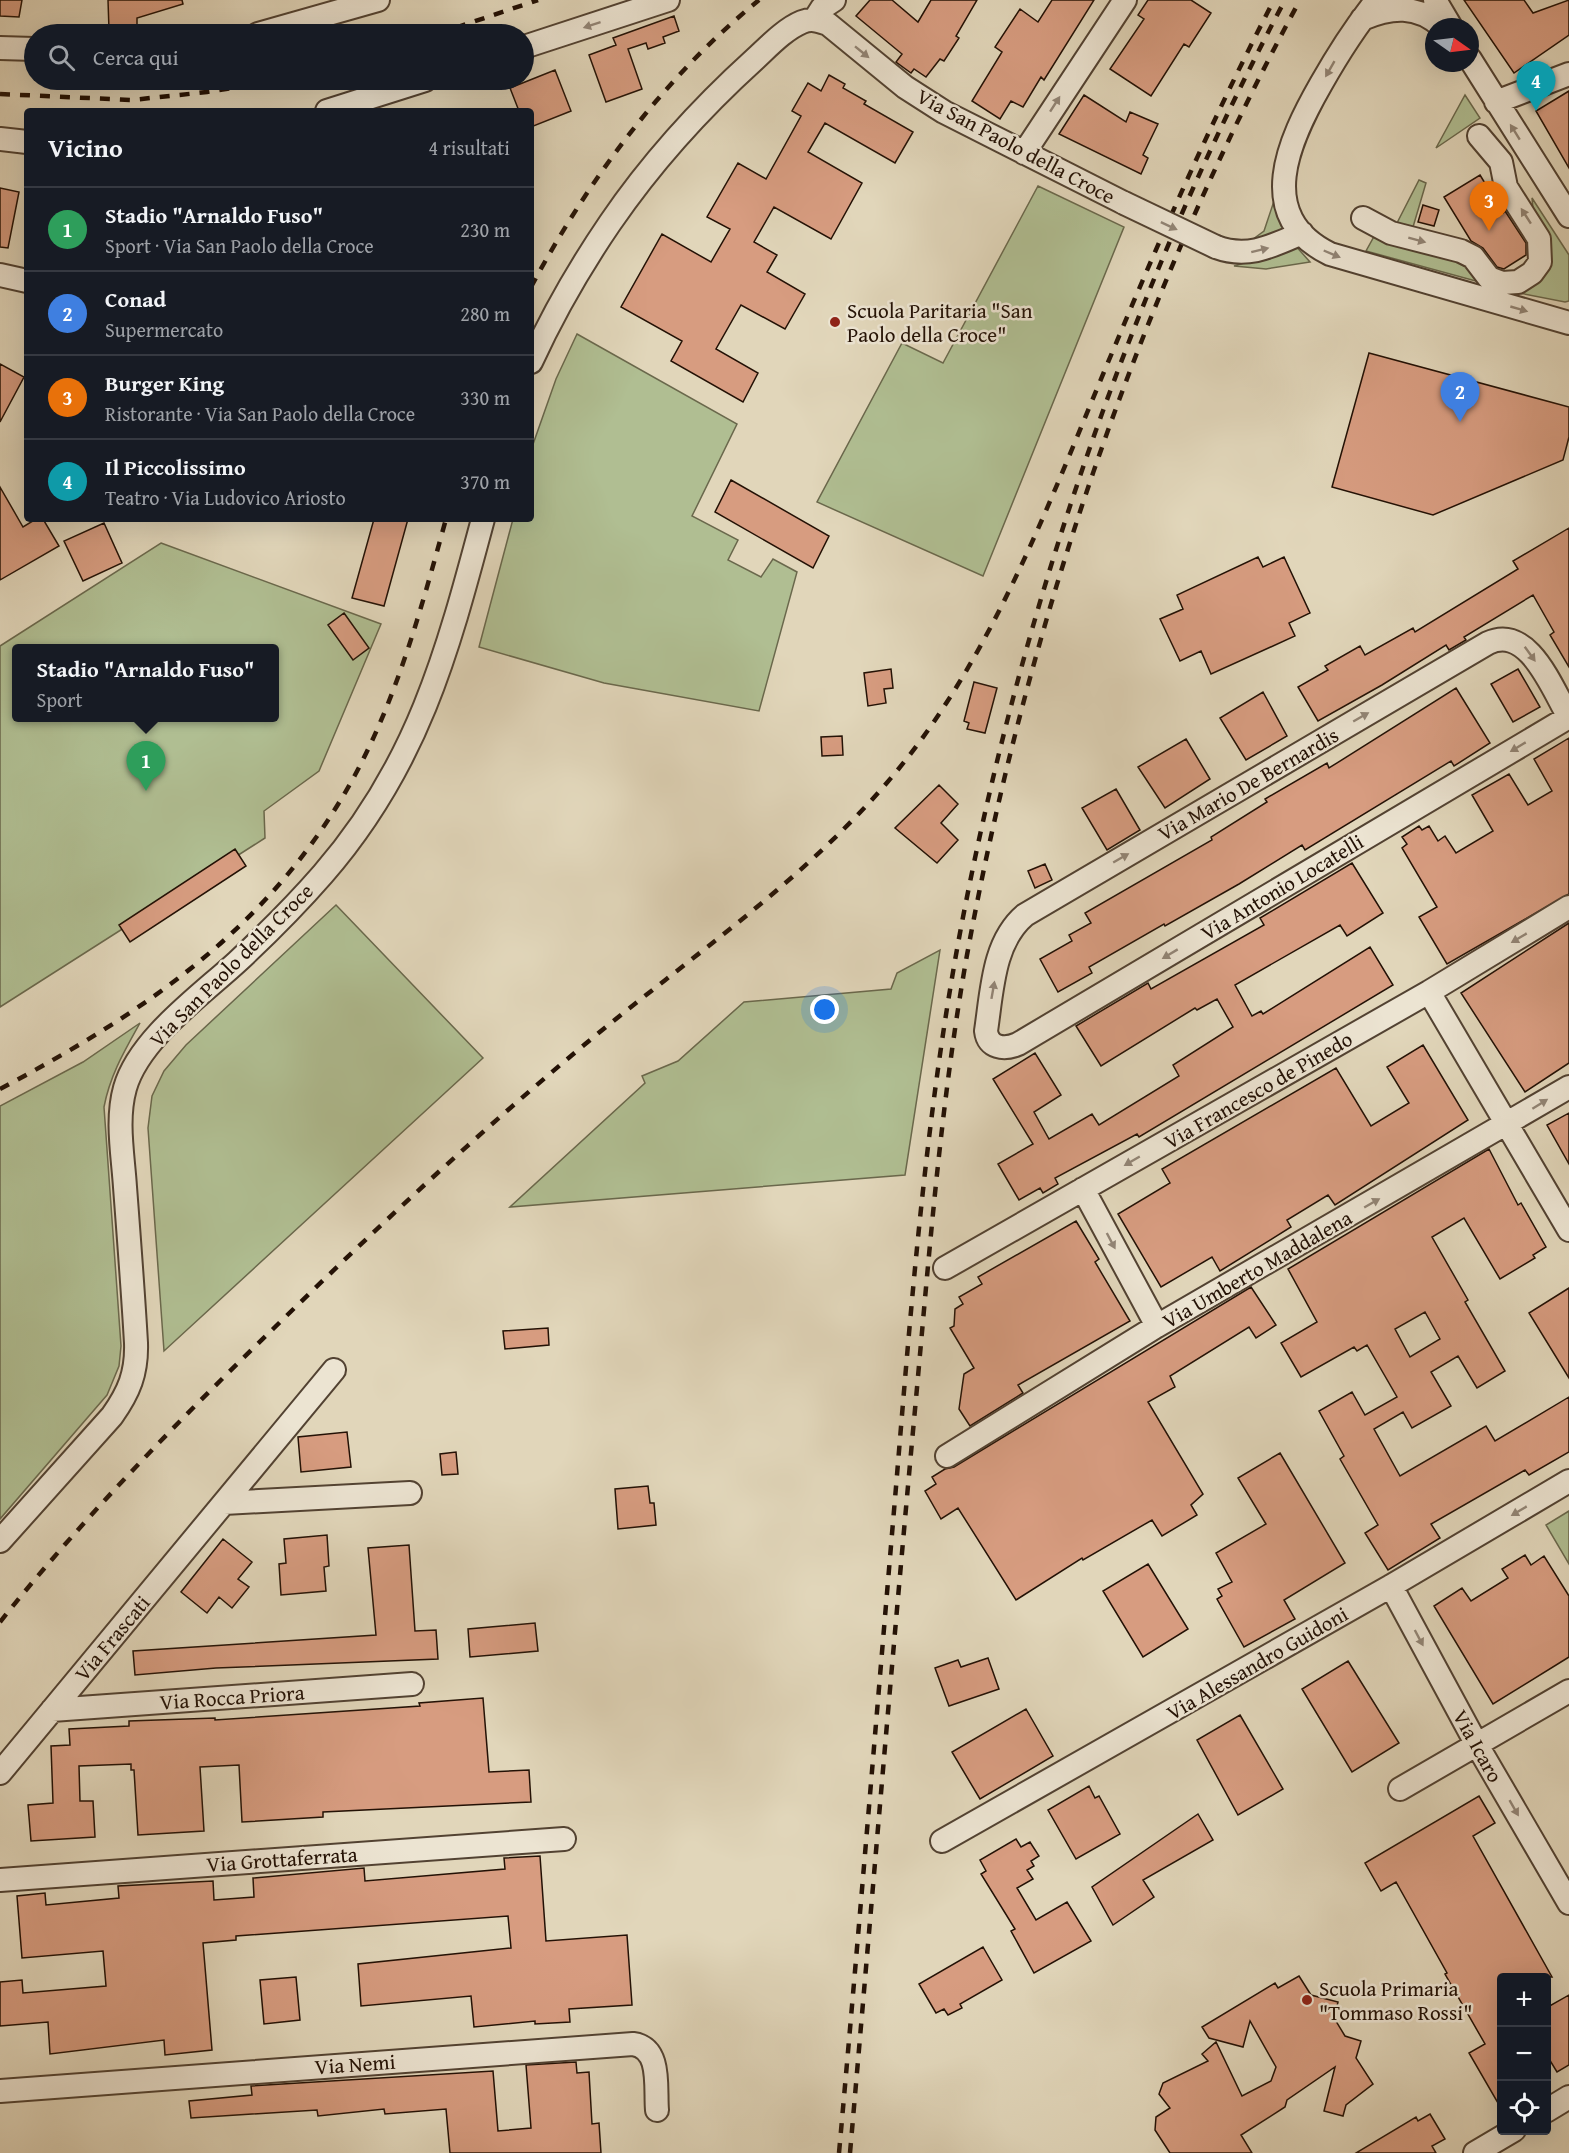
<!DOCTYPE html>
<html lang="it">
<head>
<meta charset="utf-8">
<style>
  :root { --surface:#171b24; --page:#20242c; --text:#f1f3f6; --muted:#9ea1a6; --line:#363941; --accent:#d93025 }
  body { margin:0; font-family:"Gentium Book Plus",serif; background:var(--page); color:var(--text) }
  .controls { position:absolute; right:18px; bottom:18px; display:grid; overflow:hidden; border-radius:6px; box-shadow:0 6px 24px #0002 }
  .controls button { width:54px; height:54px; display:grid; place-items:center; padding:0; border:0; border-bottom:2px solid var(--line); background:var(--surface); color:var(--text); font:30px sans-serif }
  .compass { position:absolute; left:1425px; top:18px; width:54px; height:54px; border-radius:50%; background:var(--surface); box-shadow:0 6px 24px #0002; rotate:104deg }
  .you { position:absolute; left:825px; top:1010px; width:21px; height:21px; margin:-15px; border:4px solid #fff; border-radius:50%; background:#1a73e8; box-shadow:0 0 0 9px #1a73e833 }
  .badge { display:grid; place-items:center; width:39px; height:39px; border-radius:50%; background:var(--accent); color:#fff; font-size:20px; font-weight:700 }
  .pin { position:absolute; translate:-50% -50px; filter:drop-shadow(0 2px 3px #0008) }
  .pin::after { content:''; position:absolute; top:32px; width:21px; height:18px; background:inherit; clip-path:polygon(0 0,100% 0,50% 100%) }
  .popup { position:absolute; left:12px; top:644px; width:267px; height:78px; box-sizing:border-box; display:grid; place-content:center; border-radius:6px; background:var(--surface); filter:drop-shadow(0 2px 4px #0005); font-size:20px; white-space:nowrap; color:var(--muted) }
  .popup b { font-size:22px; color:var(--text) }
  .popup::after { content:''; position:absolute; left:50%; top:100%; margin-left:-12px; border:12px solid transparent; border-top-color:var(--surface) }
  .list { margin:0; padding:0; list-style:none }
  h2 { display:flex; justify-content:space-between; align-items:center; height:78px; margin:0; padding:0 24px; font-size:26px }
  h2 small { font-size:20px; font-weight:400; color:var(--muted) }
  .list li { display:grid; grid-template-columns:39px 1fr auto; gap:18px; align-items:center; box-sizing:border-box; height:84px; padding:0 24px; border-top:2px solid var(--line) }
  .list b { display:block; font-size:22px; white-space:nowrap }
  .list p { margin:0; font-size:20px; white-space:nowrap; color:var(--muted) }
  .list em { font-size:20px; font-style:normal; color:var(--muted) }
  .icon { flex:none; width:33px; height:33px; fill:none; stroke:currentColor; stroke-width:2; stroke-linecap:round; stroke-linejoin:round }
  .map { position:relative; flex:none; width:1569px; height:2153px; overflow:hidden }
  .search { position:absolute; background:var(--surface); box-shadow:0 6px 24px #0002; left:24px; top:24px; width:510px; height:66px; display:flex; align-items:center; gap:15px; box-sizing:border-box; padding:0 21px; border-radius:33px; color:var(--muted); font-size:22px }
  .panel { position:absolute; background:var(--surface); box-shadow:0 6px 24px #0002; left:24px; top:108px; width:510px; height:414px; border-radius:6px }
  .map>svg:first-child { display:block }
</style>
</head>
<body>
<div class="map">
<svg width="1569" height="2153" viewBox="0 0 1569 2153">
  <rect width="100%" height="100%" fill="#e1d6ba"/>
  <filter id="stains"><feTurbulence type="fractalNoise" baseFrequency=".00333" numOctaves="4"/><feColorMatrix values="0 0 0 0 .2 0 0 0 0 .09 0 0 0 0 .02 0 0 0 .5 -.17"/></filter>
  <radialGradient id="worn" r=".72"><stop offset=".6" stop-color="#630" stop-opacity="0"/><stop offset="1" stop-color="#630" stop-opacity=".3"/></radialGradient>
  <path fill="#b0be92" stroke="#6a684c" stroke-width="1.5" fill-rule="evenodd" d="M1465,95L1480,118L1436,148Z
    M1419,180L1426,183L1413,227L1397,223Z
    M1038,186L1124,227L983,576L817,502L902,343L943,363Z
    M1275,198L1288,231L1249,242L1264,231Z
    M1532,198L1569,255V301L1565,302L1514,292L1539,274Z
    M1376,233L1463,258L1494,286L1366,251Z
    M1294,244L1310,262L1266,269L1234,266L1275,253Z
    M577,334L737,424L692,516L738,540L728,560L761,577L773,559L797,572L759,711L604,683L479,647L513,519H531V450L556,379Z
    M161,543L381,624L319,771L264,811L265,838L0,1007V646ZM17,648H275V718H17Z
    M336,905L483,1058L164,1351L148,1128L152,1096L164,1071L186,1045Z
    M940,950L905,1175L510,1207L645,1083L642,1076L678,1061L744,1002L891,989L897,973Z
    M140,1023C125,1050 110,1075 104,1107L121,1346L119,1366L107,1395L0,1519V1106L83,1062Z
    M1569,1511V1564L1546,1525Z"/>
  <path fill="#d79c80" stroke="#231105" stroke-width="1.5" fill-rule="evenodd" d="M0,0H22L19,17L0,16Z
    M108,0H182L183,4L137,18V25L109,30Z
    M870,0H892L918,22L931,0H977L956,36L959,38L944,61L940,59L926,77L914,69L911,73L896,62L902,54L856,16Z
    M1052,0H1094L1044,80L1041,77L1023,107L1011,101L1000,119L972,101L1002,52L995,47L1020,9L1038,22Z
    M1148,0H1191L1211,13L1189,47L1184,44L1151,96L1110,69L1144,19L1138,15Z
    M1464,0H1524L1533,13L1569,0V35L1514,73Z
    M674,16L679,31L663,37L665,43L648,49L646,43L628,49L642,89L606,102L589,55L616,45L613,38Z
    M555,70L571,111L531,127V111H519L510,88Z
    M829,75L845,84L843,88L866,101L864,104L913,132L895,163L825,123L808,152L862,183L831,239L774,207L754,242L777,255L767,272L805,294L785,329L741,305L716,349L758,373L743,402L671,361L682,341L621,307L662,234L711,262L730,229L707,217L738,163L766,179L801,116L792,111L808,83L821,91Z
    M1569,91V168L1536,111Z
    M1084,95L1126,122L1130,112L1158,124L1143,155L1148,158L1141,174L1059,134Z
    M1480,175L1503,213L1505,211L1526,243V255L1504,269L1497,267L1483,248L1471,241L1444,197Z
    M0,188L19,192L8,248L0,247Z
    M1423,205L1439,210L1434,226L1418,222Z
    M1369,353L1569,407V437L1563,460L1433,515L1332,487Z
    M0,364L24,377L0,422Z
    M731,480L829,536L813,568L715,512Z
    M0,487L23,527L36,519H43L59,546L0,580Z
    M374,519H408L384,606L352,598Z
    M104,523L122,563L83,581L64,541Z
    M1569,528V667L1550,635L1554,632L1533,595L1464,637L1466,640L1449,650L1446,645L1382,685L1318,721L1298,687L1328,670L1325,666L1360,646L1365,655L1413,628L1415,632L1518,569L1513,561Z
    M1258,557L1263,567L1284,557L1310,613L1289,623L1295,636L1211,674L1201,651L1180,661L1160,619L1183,609L1177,595Z
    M344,613L369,648L353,660L328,625Z
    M891,669L893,688L884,689L886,703L868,706L864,673Z
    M1518,669L1540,707L1513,722L1491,684Z
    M974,682L997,688L985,733L967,729L969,723L964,721Z
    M1456,688L1490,743L1454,766L1451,761L1305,850L1302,845L1239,884L1165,926L1164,924L1089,967L1092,973L1058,992L1040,959L1072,941L1069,935L1091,923L1085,913L1212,840L1211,837L1267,802L1265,799L1327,763L1329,768Z
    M1263,692L1287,736L1246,760L1220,718Z
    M842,736L843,755L822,756L821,737Z
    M1569,738V894L1447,964L1419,917L1437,907L1402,848L1407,844L1402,837L1419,826L1422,830L1429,826L1438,841L1445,836L1456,853L1493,831L1472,795L1509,774L1528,805L1552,791L1534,759Z
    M1186,739L1210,779L1165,808L1138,767Z
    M939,785L958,804L941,823L958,840L937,863L895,828Z
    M1116,789L1140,830L1107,850L1082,808Z
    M235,849L246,866L130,942L119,925Z
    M1352,863L1383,913L1347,936L1340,925L1235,985L1252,1016L1261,1011L1263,1014L1370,947L1393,985L1139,1137L1137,1134L1055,1178L1058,1184L1043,1193L1040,1188L1019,1200L998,1164L1033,1144L993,1079L1035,1053L1061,1095L1034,1112L1049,1139L1092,1114L1099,1125L1179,1076L1173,1065L1233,1027L1217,999L1197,1010L1195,1008L1101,1066L1076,1026L1148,983L1151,989L1264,925L1260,918Z
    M1045,864L1052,880L1035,888L1028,871Z
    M1569,923V1063L1525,1092L1461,993Z
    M1423,1045L1468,1120L1335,1205L1328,1195L1287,1220L1291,1227L1220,1271L1212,1257L1161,1287L1118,1214L1170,1183L1162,1169L1336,1068L1371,1126L1409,1103L1387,1067Z
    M1569,1113V1164L1547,1125Z
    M1489,1149L1518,1205L1521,1203L1546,1247L1533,1255L1535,1258L1500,1279L1464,1218L1432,1237L1468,1300L1465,1302L1505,1371L1477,1388L1458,1356L1431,1372L1451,1406L1412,1428L1403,1412L1374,1429L1400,1476L1486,1426L1495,1441L1569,1397V1452L1529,1475L1525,1470L1431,1524L1440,1538L1388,1570L1365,1533L1378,1525L1340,1459L1344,1456L1319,1411L1352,1392L1365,1415L1397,1397L1367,1345L1357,1351L1354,1347L1301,1377L1281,1343L1317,1322L1288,1269ZM1425,1312L1440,1339L1410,1357L1395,1329Z
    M1076,1221L1099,1259L1095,1262L1130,1321L1018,1385L1023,1393L970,1426L959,1409L964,1374L974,1368L950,1328L954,1326L955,1309L963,1304L959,1297L982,1284L978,1277Z
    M1251,1287L1276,1325L1256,1338L1249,1327L1170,1376L1175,1387L1148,1402L1203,1494L1191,1505L1197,1515L1162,1536L1152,1520L1083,1560L1082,1558L1016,1600L958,1508L941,1519L925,1491L936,1484L932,1477L945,1469L954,1467Z
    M1569,1288V1378L1529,1313Z
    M548,1328L549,1345L505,1349L503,1331Z
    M347,1432L351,1467L301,1472L298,1437Z
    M456,1452L458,1474L442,1475L440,1454Z
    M1280,1453L1345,1563L1284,1600L1295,1619L1244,1647L1217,1599L1222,1596L1218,1589L1232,1582L1216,1553L1266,1524L1238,1478Z
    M648,1486L650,1503H654L656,1525L618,1529L615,1489Z
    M327,1535L329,1566L324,1567L326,1591L281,1595L279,1564L286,1563L284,1539Z
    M223,1539L252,1562L238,1579L249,1587L232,1608L219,1597L207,1613L181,1592Z
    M409,1545L415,1631L436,1630L438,1659L216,1668L135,1675L133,1651L376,1635L368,1548Z
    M1525,1555L1531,1565L1544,1556L1569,1596V1657L1493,1704L1434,1606L1462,1588L1471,1601L1508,1578L1502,1569Z
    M1148,1564L1188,1629L1143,1657L1103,1591Z
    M535,1623L538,1651L470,1657L468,1629Z
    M988,1658L999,1689L949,1706L935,1668L958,1660L961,1667Z
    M1348,1661L1399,1743L1352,1772L1302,1689Z
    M483,1698L489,1772L529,1770L531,1802L323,1812V1817L242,1822L239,1765L200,1767L204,1831L138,1835L134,1770H131V1764L79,1766L80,1801H93L95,1837L31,1841L28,1805L53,1803L51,1746L70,1745L69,1729L129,1726V1721L215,1718V1720L420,1706L419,1703Z
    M1026,1709L1053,1756L980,1799L952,1752Z
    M1240,1715L1283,1789L1238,1815L1197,1740Z
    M1089,1786L1095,1798L1099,1796L1120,1834L1076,1859L1048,1810Z
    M1479,1796L1495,1823L1473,1836L1552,1977H1502V2110L1469,2053L1485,2044L1445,1974L1447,1973L1396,1882L1381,1891L1365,1863Z
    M1198,1814L1213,1840L1143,1880L1154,1897L1113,1925L1092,1887Z
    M1016,1839L1021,1847L1030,1842L1039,1856L1031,1861L1034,1866L1027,1870L1033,1879L1017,1888L1036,1920L1067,1902L1091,1941L1034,1973L1011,1931L1015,1929L981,1874L986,1871L980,1860Z
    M540,1856L546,1941L627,1935L632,2005L569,2009L570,2022L535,2024V2021L474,2027L471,1996L361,2006L358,1964L511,1948L508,1916L236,1936V1940L203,1943L212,2050L165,2055L164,2040L50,2054L48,2022L0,2026V1982L22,1980L23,1993L106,1986L103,1951L22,1958L17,1896L45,1893L46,1905L119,1898L118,1886L213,1881L214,1900L254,1897L253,1878L364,1868L365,1881L505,1869L504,1858Z
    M983,1947L1002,1980L960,2004L962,2008L948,2015L944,2009L936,2013L919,1984Z
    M1299,1976L1311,1995L1338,2002L1334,2018L1345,2036L1361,2041L1356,2058L1373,2084L1346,2105L1343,2116L1324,2111L1335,2067L1287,2100L1285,2107L1241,2135L1252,2153H1170L1155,2130L1156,2117L1170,2108L1159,2094L1163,2083L1208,2061L1202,2054L1216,2042L1242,2096L1271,2081L1276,2067L1250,2021L1243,2047L1209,2038L1202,2027L1275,1983L1278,1988Z
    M296,1977L300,2020L264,2024L260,1980Z
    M1569,1995V2065L1557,2072L1546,2054V2008Z
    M576,2062L577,2073L589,2072L592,2124L599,2123L601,2153H450L446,2109L385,2114L384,2109L318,2116L317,2110L191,2118L189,2101L252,2095L251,2086L493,2071L498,2131L531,2128L526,2065Z
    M1430,2114L1445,2139L1432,2146L1436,2153H1356L1416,2117L1418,2121Z"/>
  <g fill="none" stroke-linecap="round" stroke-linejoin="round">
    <defs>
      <path id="minor" d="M1377,0C1355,27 1338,54 1321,84C1289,140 1253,216 1330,254L1569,323
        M1435,0L1451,27
        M815,19L822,8L834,0
        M1362,19C1391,7 1417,4 1442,27
        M258,34L378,0
        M524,47L668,0
        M0,48L34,49
        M1470,59L1569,216
        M1496,102L1569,74
        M327,111L425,80
        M0,139L27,142
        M1024,153L1125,0
        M1363,218L1391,233L1461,251L1473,257L1489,278L1502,283L1518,282L1532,273L1540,262L1539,239L1506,187L1501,162L1479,136
        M1216,247C1248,259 1272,246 1302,233
        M0,275L27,281
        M531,362C553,314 580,267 610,223C651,163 702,107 755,59C769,46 785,29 802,22C812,18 819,21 828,24L905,87L944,112L1124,203
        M1569,717C1552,689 1529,624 1488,643L1025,915C993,942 992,991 986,1031C988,1048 1004,1050 1018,1044L1569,717
        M1429,992L1569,1230
        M1083,1189L1157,1326
        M945,1268L1429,992L1569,907
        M947,1456L1157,1326L1569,1087
        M224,1503L410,1493
        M0,1541L112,1416C129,1392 137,1373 136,1343C133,1291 129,1239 125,1187C123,1155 116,1120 125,1088C139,1039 200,996 237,962C267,934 296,905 323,874C417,766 447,654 483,519
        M1391,1586L1477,1745L1569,1903
        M52,1710L412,1684
        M0,1773L334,1370
        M1400,1789L1569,1691
        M942,1841L1391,1586L1569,1481
        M0,1880L564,1839
        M0,2091L633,2044C662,2048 655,2088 657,2110
        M1546,2111L1569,2097
        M1475,2153L1514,2130"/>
    </defs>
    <use href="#minor" stroke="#524232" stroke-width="26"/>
    <use href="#minor" stroke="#ece4d2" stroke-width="22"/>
    <path stroke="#231105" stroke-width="4.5" stroke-dasharray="10 10" stroke-linecap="butt" d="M437,34L538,0
      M0,94L132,100L207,92L285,80
      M531,287C589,179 663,78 759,0
      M0,1089C147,1011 273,926 355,775C398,695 422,606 446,519
      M0,1622C83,1518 177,1422 273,1329C374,1230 476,1135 584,1045C703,946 835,861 926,733C1002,626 1049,504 1099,384C1153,254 1209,125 1274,0
      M839,2153C859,1931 877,1709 896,1487C912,1295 927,1101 964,912C1026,595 1134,285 1285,0
      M850,2153C871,1912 891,1671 913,1431C928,1272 939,1112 967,955C1028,623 1139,297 1300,0"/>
    <defs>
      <path id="minor-bridge" d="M1124,203L1216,247"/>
    </defs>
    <use href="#minor-bridge" stroke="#524232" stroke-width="26" stroke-linecap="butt"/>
    <use href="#minor-bridge" stroke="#ece4d2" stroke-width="22"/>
  </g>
  <defs><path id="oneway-solid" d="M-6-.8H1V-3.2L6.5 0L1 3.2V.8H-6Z" transform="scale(1.5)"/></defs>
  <g fill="#928576">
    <use href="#oneway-solid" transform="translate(592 25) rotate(162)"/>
    <use href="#oneway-solid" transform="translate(862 52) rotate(39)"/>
    <use href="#oneway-solid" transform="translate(1330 69) rotate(120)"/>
    <use href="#oneway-solid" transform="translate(1055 104) rotate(-57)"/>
    <use href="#oneway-solid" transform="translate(1515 132) rotate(-122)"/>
    <use href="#oneway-solid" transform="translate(1526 216) rotate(-123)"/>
    <use href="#oneway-solid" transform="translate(1169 226) rotate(25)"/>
    <use href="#oneway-solid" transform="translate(1417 240) rotate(15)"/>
    <use href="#oneway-solid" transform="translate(1260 250) rotate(-14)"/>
    <use href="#oneway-solid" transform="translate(1332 254) rotate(23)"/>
    <use href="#oneway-solid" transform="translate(1519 309) rotate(16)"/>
    <use href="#oneway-solid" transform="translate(1530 654) rotate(54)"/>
    <use href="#oneway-solid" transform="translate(1361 717) rotate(-30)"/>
    <use href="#oneway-solid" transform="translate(1518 747) rotate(149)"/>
    <use href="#oneway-solid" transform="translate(1121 858) rotate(-30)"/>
    <use href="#oneway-solid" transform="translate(1519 938) rotate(149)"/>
    <use href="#oneway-solid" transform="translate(1170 954) rotate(149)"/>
    <use href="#oneway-solid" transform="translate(993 990) rotate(-80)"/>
    <use href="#oneway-solid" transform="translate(1540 1104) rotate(-32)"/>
    <use href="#oneway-solid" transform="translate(1132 1161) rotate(150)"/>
    <use href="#oneway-solid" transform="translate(1372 1203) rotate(-30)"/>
    <use href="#oneway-solid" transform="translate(1111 1241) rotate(62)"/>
    <use href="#oneway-solid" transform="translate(1519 1511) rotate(149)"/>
    <use href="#oneway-solid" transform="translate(1419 1638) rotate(62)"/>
    <use href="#oneway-solid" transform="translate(1514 1808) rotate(60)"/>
  </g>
  <g fill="#8f2418" stroke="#ece4d2" stroke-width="2">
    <circle cx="835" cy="322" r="6"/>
    <circle cx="1307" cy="2000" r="6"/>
  </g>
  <g text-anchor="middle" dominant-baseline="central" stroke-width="5" stroke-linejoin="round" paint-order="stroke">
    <g font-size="21" fill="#231105" stroke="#ece4d2">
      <text transform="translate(1016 146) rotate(28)">Via San Paolo della Croce</text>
      <text transform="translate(1248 784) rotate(-30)">Via Mario De Bernardis</text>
      <text transform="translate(1282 887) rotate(-31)">Via Antonio Locatelli</text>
      <text transform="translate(231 965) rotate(-45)">Via San Paolo della Croce</text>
      <text transform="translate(1258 1090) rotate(-30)">Via Francesco de Pinedo</text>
      <text transform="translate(1257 1269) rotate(-30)">Via Umberto Maddalena</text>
      <text transform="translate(112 1638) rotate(-50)">Via Frascati</text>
      <text transform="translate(1257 1663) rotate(-30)">Via Alessandro Guidoni</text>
      <text transform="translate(232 1697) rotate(-4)">Via Rocca Priora</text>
      <text transform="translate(1478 1746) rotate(61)">Via Icaro</text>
      <text transform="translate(282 1859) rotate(-4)">Via Grottaferrata</text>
      <text transform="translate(355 2064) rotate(-4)">Via Nemi</text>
    </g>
    <g font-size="21" fill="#231105" stroke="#ece4d2" text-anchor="start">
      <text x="847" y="310">Scuola Paritaria "San<tspan x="847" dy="24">Paolo della Croce"</tspan></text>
      <text x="1319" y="1988">Scuola Primaria<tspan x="1319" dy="24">"Tommaso Rossi"</tspan></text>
    </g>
  </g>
  <rect width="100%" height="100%" filter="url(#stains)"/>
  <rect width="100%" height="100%" fill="url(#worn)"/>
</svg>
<div class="controls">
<button>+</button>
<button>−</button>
<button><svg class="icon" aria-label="locate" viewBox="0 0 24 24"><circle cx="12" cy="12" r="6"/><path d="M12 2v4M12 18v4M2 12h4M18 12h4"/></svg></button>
</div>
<svg class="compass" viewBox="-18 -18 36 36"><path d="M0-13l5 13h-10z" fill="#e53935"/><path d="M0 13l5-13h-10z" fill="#9ea1a6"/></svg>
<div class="you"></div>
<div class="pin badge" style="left:146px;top:791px;background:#2e9e5b">1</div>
<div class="popup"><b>Stadio &quot;Arnaldo Fuso&quot;</b>Sport</div>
<div class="pin badge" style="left:1460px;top:422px;background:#3f7fe0">2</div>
<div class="pin badge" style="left:1489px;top:231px;background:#e8710a">3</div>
<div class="pin badge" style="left:1536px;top:111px;background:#0f9aa8">4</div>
<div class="search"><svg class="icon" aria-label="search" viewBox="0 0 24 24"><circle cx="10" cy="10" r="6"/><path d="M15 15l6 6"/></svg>Cerca qui</div>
<section class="panel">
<h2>Vicino<small>4 risultati</small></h2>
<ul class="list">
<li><span class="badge" style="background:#2e9e5b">1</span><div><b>Stadio &quot;Arnaldo Fuso&quot;</b><p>Sport · Via San Paolo della Croce</p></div><em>230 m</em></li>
<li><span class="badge" style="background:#3f7fe0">2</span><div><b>Conad</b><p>Supermercato</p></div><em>280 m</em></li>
<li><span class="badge" style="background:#e8710a">3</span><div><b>Burger King</b><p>Ristorante · Via San Paolo della Croce</p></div><em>330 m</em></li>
<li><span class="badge" style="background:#0f9aa8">4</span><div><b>Il Piccolissimo</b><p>Teatro · Via Ludovico Ariosto</p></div><em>370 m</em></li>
</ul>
</section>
</div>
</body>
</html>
